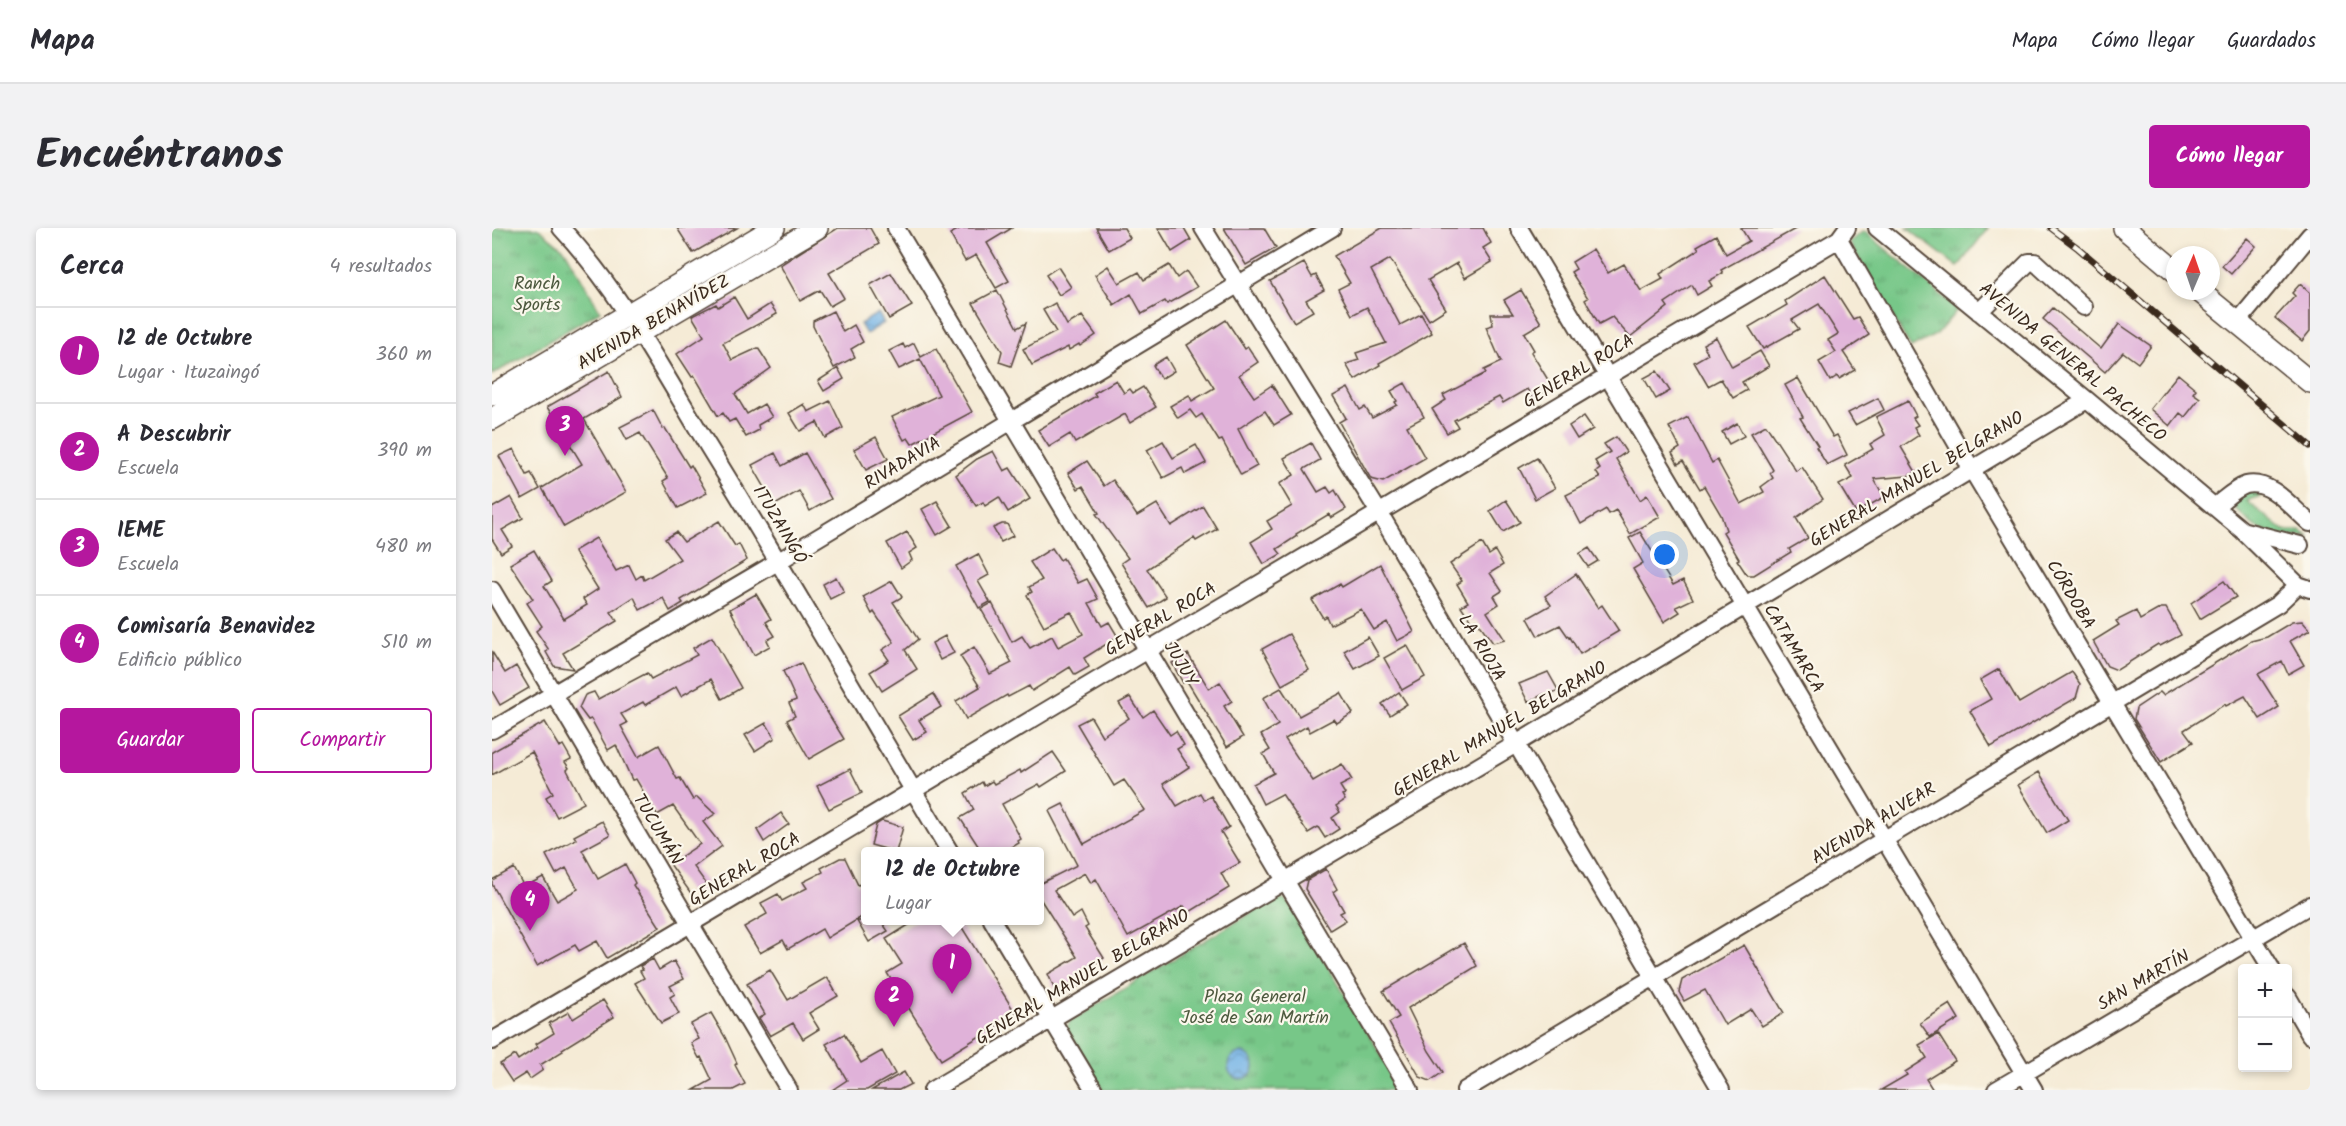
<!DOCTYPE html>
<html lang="es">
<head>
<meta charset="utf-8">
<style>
  :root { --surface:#fff; --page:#f2f2f3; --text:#2b2b33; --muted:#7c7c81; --line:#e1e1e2; --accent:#b5179e }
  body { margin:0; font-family:Kalam,sans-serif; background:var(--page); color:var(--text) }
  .controls { position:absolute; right:18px; bottom:18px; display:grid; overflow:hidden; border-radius:6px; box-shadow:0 3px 9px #0003 }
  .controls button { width:54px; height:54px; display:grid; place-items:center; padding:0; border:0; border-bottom:2px solid var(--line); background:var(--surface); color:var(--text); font:30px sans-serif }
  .compass { position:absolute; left:1674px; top:18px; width:54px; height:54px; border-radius:50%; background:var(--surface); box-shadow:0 3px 9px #0003; rotate:2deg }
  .you { position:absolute; left:1173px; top:327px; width:21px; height:21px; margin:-15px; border:4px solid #fff; border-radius:50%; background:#1a73e8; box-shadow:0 0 0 9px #1a73e833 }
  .badge { display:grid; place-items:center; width:39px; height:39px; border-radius:50%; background:var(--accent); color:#fff; font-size:20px; font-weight:700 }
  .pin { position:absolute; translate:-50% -50px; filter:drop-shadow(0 2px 3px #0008) }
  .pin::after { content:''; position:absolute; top:32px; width:21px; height:18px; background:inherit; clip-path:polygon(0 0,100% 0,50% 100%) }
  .popup { position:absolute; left:369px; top:619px; width:183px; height:78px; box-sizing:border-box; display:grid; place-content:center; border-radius:6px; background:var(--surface); filter:drop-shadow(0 2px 4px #0005); font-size:20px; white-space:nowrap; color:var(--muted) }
  .popup b { font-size:22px; color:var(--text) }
  .popup::after { content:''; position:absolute; left:50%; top:100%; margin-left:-12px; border:12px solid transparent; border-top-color:var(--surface) }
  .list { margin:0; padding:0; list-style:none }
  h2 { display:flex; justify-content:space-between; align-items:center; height:78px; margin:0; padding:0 24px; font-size:26px }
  h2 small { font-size:20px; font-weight:400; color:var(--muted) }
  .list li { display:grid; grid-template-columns:39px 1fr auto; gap:18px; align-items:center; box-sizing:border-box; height:96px; padding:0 24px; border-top:2px solid var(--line) }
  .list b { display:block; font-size:22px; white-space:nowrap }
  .list p { margin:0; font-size:20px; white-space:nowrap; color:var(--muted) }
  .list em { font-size:20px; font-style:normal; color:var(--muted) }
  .actions { display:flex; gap:12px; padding:18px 24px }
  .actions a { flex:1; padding:14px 0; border:2px solid var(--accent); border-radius:6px; text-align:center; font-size:21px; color:var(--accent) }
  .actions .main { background:var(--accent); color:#fff }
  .map { position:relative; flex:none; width:1818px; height:862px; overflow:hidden; border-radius:6px }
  header { display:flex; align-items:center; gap:36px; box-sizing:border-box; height:84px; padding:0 30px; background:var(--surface); border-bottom:2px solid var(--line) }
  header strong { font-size:28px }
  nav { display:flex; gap:33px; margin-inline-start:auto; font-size:21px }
  .intro { display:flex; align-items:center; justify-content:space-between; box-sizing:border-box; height:144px; padding:0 36px }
  h1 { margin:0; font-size:42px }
  .button { padding:15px 27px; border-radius:6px; background:var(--accent); color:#fff; font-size:21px; font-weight:700 }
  main { display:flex; gap:36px; padding:0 36px }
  aside { flex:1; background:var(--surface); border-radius:6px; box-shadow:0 3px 9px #0003 }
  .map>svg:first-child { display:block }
</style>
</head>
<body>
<header>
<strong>Mapa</strong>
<nav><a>Mapa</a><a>Cómo llegar</a><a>Guardados</a></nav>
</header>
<div class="intro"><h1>Encuéntranos</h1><a class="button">Cómo llegar</a></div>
<main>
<aside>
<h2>Cerca<small>4 resultados</small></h2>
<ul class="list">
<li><span class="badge">1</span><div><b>12 de Octubre</b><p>Lugar · Ituzaingó</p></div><em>360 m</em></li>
<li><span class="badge">2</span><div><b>A Descubrir</b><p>Escuela</p></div><em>390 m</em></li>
<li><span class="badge">3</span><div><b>IEME</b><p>Escuela</p></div><em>480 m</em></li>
<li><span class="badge">4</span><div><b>Comisaría Benavidez</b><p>Edificio público</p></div><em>510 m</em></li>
</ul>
<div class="actions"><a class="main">Guardar</a><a>Compartir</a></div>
</aside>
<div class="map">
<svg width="1818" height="862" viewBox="0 0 1818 862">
  <defs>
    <pattern id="park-tufts" width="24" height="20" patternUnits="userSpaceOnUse" patternTransform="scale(1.5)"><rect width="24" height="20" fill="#77c788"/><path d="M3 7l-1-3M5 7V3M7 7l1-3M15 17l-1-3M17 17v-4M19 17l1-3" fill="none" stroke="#63a26f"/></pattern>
    <pattern id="water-waves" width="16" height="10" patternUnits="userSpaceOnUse" patternTransform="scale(1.5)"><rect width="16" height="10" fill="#73b3e6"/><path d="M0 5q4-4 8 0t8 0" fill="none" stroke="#6092ba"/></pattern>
  </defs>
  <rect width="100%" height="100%" fill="#fbf7ec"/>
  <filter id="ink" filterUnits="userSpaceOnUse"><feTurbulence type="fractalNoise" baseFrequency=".0167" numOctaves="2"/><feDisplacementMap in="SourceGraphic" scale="12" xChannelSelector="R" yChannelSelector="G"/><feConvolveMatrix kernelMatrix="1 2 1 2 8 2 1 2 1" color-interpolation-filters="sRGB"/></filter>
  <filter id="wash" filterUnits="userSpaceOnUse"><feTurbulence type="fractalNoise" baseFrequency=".008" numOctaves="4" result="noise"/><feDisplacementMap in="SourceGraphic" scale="24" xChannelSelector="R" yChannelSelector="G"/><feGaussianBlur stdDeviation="1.35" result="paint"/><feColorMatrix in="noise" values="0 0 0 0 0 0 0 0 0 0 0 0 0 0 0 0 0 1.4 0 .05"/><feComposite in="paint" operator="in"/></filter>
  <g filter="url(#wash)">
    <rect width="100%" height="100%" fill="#f5ebd6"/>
    <path fill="url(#park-tufts)" stroke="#597853" stroke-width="1.5" d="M0,0H46L73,22L108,83L0,147Z
      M1415,0H1496L1466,39Z
      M1372,3L1466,81L1445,106L1419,120L1357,14Z
      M1761,261L1769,268L1755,273L1792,303H1809L1817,309C1792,309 1772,309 1754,291C1747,284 1742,281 1740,272Z
      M782,671L793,672L799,677L910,862H611L578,807L575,799L578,793Z"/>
    <path fill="url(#water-waves)" stroke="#576e82" stroke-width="1.5" d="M386,85L392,95L374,106L368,96Z
      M736 838a13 13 0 1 1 26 0a13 13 0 1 1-26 0Z"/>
    <g id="blocks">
      <path fill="#e0b2d9" d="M185,0H245L201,25Z
        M346,0H378L387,16L337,45L352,70L338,78L328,62L308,73L288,37Z
        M469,0H520L495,15L517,53L504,60L484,27L473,33L458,6Z
        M604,0H632L638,10L617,22Z
        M666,0H692L699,12L680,24Z
        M732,0H772L784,20L754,37Z
        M890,0H991L999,15L991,20L1000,34L973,50L965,35L936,52L954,81L937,92L898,31L879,42L908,97L929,86L940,105L887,135L888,137L863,152L854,136L867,132L864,125L894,115L875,79L860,87L846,61L858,55L842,28Z
        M1249,0H1305L1229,42L1231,45L1217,53L1220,58L1205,67L1200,57L1173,75L1176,79L1138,109L1120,89L1107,96L1093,72L1096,70L1079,44L1084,41L1080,34L1101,21L1116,45L1132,36L1149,63L1171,51L1168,46L1207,21L1205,18L1224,7L1234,26L1257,13Z
        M1755,10L1764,18L1739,46L1730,38Z
        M812,35L820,49L824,47L832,62L814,72L821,83L802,94L778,53Z
        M677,37L685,50L694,43L705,59L675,76L673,73L650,86L639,66L622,77L603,47L616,38L627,55L647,44L652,52Z
        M566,39L579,59L567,67L554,47Z
        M399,45L420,78L397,91L378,57Z
        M1333,47L1361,91L1366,89L1377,107L1351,124L1363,142L1347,151L1345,148L1338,153L1327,134L1344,124L1336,112L1346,106L1327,76L1300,92L1307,101L1271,121L1257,99L1295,77L1293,73Z
        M1808,56L1818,65V103L1810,113L1783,90L1803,68L1800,65Z
        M505,62L525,100L534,95L519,138L507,134L510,123L481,75Z
        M1029,62L1049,95L1032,105L1042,122L1039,124L1061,160L1041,171L1035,161L1011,175L1007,169L962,192L966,199L955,205L940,181L954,172L951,167L994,145L992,142L1009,134L994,99L1001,97L999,86H1021L1012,72Z
        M242,69L255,91L278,76L285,86L231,115L240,132L266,120L279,140L243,166L255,186L272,176L280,189L266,197L267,202L254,209L243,191L237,194L231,185L226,188L202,147L200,149L185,126L212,108L200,88L224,76L226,79Z
        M563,75L575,97L590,88L604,107L588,118L587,116L577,122L576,119L540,137L531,121L564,104L551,82Z
        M1561,80L1609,121L1627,96L1659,118L1646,135L1631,124L1613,144L1551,91Z
        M341,83L351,104L362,97L371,114L359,121L363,129L342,140L321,98V93Z
        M734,92L753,121L756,119L766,134L747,147L762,169L780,157L799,187L782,197L773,183L746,201L765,238L749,247L730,212L727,213L710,186L704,190L698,182L686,190L678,178L697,167L700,173L722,160L695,117Z
        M1224,109L1240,139L1268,123L1277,138L1250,154L1255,162L1241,170L1229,151L1216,158L1202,134L1216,126L1211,116Z
        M422,115L429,129L444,121L480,184L420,216L416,210L412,212L400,189L447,167L428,131L407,141L397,123L411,116L413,120Z
        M674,129L682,143L669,151L661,137Z
        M346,140L352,151L332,163L326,153Z
        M117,143L130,169L92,191L134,264L72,299L50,260L90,236L55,179Z
        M1165,143L1178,163L1164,171L1152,150Z
        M1686,146L1704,161L1701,165L1708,170L1693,189L1688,185L1678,198L1658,181Z
        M1306,150L1341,209L1345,207L1355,227L1335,237L1324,219L1326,218L1308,190L1311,189L1293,157Z
        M624,152L632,165L638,161L641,165L651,159L664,179L638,195L633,186L583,215L578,206L557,219L546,202L604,168L602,165Z
        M913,155L932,189L915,198L933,230L891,254L879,251L847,194L854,190L841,168L856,160L868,182L873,179L880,190L905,177L903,174L905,173L899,163Z
        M1386,170L1392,182L1363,197L1356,185Z
        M338,173L351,200L333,210L325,194L308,203L297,185L312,176L316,184Z
        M1416,173L1424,188L1421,190L1426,197L1422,199L1427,207L1409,219L1424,244L1416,248L1382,251L1392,269L1364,285L1347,257L1361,250L1353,237L1381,221L1378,216L1393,207L1384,189Z
        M161,182L171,201L173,200L197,239L199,237L215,265L186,280L171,253L176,250L148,205L135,212L128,199Z
        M1092,188L1101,201L1085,211L1077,198Z
        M1196,189L1220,235L1225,232L1249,276L1272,264L1269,259L1281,250L1278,245L1281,242L1259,205L1274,197L1304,243L1310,239L1331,271L1304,290L1316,310L1297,321L1299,324L1262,347H1255L1245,332L1247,331L1231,304L1234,302L1229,287L1212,258L1208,261L1191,233L1186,236L1180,225L1188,220L1177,199Z
        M1245,195L1252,208L1237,216L1230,204Z
        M384,209L396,231L374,242L362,221Z
        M1124,209L1134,224L1124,231L1148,272L1155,267L1168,289L1138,306L1124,282L1117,286L1114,281L1089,296L1074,267L1108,250L1104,244L1108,241L1103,233L1118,224L1112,216Z
        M671,213L681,230L704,217L714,235L693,246L690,240L671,250L655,222Z
        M819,215L828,232L812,241L826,264L835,259L839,265L843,262L854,281L839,290L837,286L804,306L805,308L785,321L789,326L772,336L759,314L780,301L775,293L800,278L787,256L802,247L792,230Z
        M22,221L35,247L39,245L48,261L30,271L7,228Z
        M501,223L512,243L518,240L538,271L516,284L507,269L493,278L491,274L484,278L464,247L485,231Z
        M283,225L290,238L313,225L339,271L318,283L307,263L283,277L260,237Z
        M1045,230L1063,260L1043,271L1027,240Z
        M595,233L612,258L621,252L645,288L665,276L679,298L711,278L725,301L704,313L702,310L655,341L674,369L657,380L629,335L636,330L604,286L607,285L591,258L586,261L576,245Z
        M19,269L31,290L10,302L20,318L9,325L0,311V280Z
        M1014,272L1028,294L1011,304L998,283Z
        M445,273L460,298L445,307L430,281Z
        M227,293L243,318L247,316L255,332L189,372L191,375L178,383L171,370L148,382L142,369L119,384L125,393L71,425L81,441L62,438L54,424L57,422L44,403L50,398L35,375L41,371L18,336L42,322L60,353L52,358L72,391L95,377L91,371L106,361L82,323L104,310L124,343L137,337L144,351L150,347L152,352L188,331L173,311L184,304L192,314Z
        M510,296H515L521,308L509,314L501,300Z
        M415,304L425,320L417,325L420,332L409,340L395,315Z
        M1148,304L1181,357L1191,352L1201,371L1184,379L1188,384L1172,394L1141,341L1151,335L1137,310Z
        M990,315L997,327L1003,323L1011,337L998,345L1010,363L1002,368L1007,376L995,384L1013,412L1001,415L984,391L980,394L969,378L976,374L965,356L970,353L958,336Z
        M560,320L568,332L571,330L586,355L595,351L606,371L597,375L610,398L617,394L626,409L592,430L597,439L583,447L578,439L540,463L537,458L516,469L515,467L474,491L464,473L488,459L468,428L482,419L498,446L520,435L489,381L500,375L520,414L530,408L538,420L560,408L566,419L591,406L579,384L552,398L535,367L540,364L537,359L550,352L538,334Z
        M1097,320L1106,333L1096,339L1087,326Z
        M486,326L497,347L486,353L498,374L487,380L464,338Z
        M888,336L922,404L905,413L895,394L882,402L869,381L838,397L834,388L831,390L820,372L848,356L850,359Z
        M1084,346L1106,380L1110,377L1127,403L1088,426L1078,409L1077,410L1068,397L1046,408L1036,390L1059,377L1053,368Z
        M344,349L352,364L338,371L331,356Z
        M400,353L410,369L401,374L426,411L413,422L425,441L390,463L378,444L397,432L390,422L402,414L382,384L380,386L371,369Z
        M1732,353L1744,369L1708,391L1699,375Z
        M264,366L279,391L274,394L283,408L275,412L278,418L262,427L238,381Z
        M1669,380H1674L1689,407L1668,418L1666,416L1625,442L1615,438L1601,413L1627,397L1624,393L1644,383L1648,392Z
        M1810,393L1818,402L1798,413L1812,437L1796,446L1790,433L1766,446L1787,479L1768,491L1753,468L1734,478L1733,476L1692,502L1701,514L1669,534L1642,491L1644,480L1668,464L1671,467L1759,413L1775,409L1800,394Z
        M797,406L817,442L790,457L770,421Z
        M453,408L462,425L448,432L440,415Z
        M220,409L249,460L230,471L219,451L189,468L184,459L153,477L151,474L129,486L135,495L129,498L146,529L167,517L185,551L188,550L201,572L205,569L223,586L211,594L230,618L202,639L218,661L203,671L178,636L208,616L181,578L165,587L144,551L140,552L124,517L116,522L99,491L96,492L87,480L93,467L102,464L106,471L155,445L159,451L205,427L201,420Z
        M876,409L887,428L863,441L852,423Z
        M915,417L933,449L910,462L892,430Z
        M0,424L13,445L24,438L37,460L8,477L0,463Z
        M696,426L717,461L728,454L740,473L732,478L751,509L735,519L695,453L691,455L680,435Z
        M309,435L322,463L352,511L317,531L295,492L303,488L297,475L304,472L291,443Z
        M1507,441L1527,475L1580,444L1588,456L1584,470L1499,519L1478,483L1499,471L1488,452Z
        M1056,444L1066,462L1054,469L1052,466L1036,474L1027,456Z
        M789,460L807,488L849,465L861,485L845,495L842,491L818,504L815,498L793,511L821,553L850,536L860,552L848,558L853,566L850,567L853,572L844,578L848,584L840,590L847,601L833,610L826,599L816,605L790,566L771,576L761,556L782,545L771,526L778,522L769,507L786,497L771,470Z
        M907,464L915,476L898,487L890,476Z
        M441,466L449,479L427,492L435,504L421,512L406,488Z
        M638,469L651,489L661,482L678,507L684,503L692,517L685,521L697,539L671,556L685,578L708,565L712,572L719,568L737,599L729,604L748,635L729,645L737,660L696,685L692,678L636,709L604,651L599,655L593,645L562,662L580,690L589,684L596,698L593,700L612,730L592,742L598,751L576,764L563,762L556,746L585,729L547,669V656L585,637L557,583L571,576L592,616L653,582L632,552L622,558L585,496L599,489L610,508L637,490L627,475Z
        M53,494L68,519L71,517L79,531L73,534L77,540L75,542L92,575L65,589L54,569L61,565L40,524L0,547V524Z
        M274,495L283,510L263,523L253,507Z
        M561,524L574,543L549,559L547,556L510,576L529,611L526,613L527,615L512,624H490L468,590L482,582L473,565L490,554L492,558L500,553L502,556L528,542L529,545Z
        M358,541L370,565L337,581L325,558Z
        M1547,544L1576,592L1555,605L1526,557Z
        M289,585L297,596L272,614L265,602Z
        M110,593L118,607L90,622L106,651L133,636L143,655L141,657L168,699L115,730L105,713L87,723L83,717L45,738L0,656V652L22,640L32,659L51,649L65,673L86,661L74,640L64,646L54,627L84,611L82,608Z
        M390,593L411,599L404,624L379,617L384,597Z
        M348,630H353L366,657L373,654V687L335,710L330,701L296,721L291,712L268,725L252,699L275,686L269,675L286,666L290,673L315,660L311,654L331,644L329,640Z
        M834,641L845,661L841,664L852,683L848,685L854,692L838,702L813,661L815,652Z
        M365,693H389L396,703L377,714Z
        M423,693H466L524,786L449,832L395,745L410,736L394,711Z
        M972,715L985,738L916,780L937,823L951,844L938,853L928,849L897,795L907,789L891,763Z
        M1252,717L1292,785L1270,798L1259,781L1233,797L1213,762L1192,773L1187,764L1190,752Z
        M161,731L167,742L182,733L192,751L178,758L183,766L178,769L187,786L169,795L143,755L152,750L148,743L151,742L148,738Z
        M278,742L296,772L335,749L346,768L317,785L327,801L311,811L301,795L278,808L267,790L273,786L255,756Z
        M111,772L122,789L70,821L71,823L48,837L51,842L38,851L34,845L20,854L8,836L23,827L26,832L46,819L44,816L62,805L57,795L77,784L81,791Z
        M1458,776L1467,791L1438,809L1428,795Z
        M219,785L233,809L245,835L243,837L253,856L241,862H202L220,852L209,829L207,830L199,815L207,811L199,796Z
        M352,806L369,835L390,823L403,846L375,862H340L355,852L334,816Z
        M1446,806L1463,833L1434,851L1441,862H1389L1415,847L1413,844L1435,830L1427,817Z
        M412,844L419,856L407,862H380Z"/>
    </g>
  </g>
  <g filter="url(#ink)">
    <use href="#blocks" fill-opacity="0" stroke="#57473a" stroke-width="1.5"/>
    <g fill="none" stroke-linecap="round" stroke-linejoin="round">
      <defs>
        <path id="minor" d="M69,0C129,64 171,144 216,218C299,352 377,489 458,624
          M404,0L918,862
          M711,0L888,286L1229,862
          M1027,0L1542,862
          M1385,0L1595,172L1750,302L1806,357L1818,361
          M1347,11L1480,242L1779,740
          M1487,84L1537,34H1543L1592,79
          M1745,95L1818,7
          M1722,279C1732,272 1742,261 1754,257C1779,251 1801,281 1818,295
          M1753,303L1808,317
          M0,362L297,862
          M0,502L287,333L840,0
          M500,692L602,862
          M1796,769L1818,807
          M0,813C220,685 437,552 656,422C886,285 1117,149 1347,11L1355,0
          M440,862L1024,516L1595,172
          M973,862L1786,376L1806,357
          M1504,862L1818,677"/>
        <path id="major" d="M1632,0L1683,43
          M1707,63L1818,154
          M0,167L282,0
          M0,191L325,0"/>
      </defs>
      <use href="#minor" stroke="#57473a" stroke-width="20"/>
      <use href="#major" stroke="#57473a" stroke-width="24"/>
      <use href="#minor" stroke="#fff" stroke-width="16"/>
      <use href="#major" stroke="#fff" stroke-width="21"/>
      <defs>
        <path id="rail" d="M1559,0L1586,20L1818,218"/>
      </defs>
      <use href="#rail" stroke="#3b2a1e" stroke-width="7"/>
      <use href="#rail" stroke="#fbf7ec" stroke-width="4.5" stroke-dasharray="14" stroke-linecap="butt"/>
    </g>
  </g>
  <g text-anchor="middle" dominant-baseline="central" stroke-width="4.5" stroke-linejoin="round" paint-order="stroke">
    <g font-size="18" fill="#4d593e" stroke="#fbf7ec">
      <text x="45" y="56">Ranch<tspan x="45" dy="21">Sports</tspan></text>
      <text x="763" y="769">Plaza General<tspan x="763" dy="21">José de San Martín</tspan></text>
    </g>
    <g font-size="18" fill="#3b2a1e" stroke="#fbf7ec">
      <text transform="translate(162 95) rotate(-30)">AVENIDA BENAVÍDEZ</text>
      <text transform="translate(1580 135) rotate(40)">AVENIDA GENERAL PACHECO</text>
      <text transform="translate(1087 144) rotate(-31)">GENERAL ROCA</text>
      <text transform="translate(411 236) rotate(-31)">RIVADAVIA</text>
      <text transform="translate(1425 252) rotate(-31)">GENERAL MANUEL BELGRANO</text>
      <text transform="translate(287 297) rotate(59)">ITUZAINGÓ</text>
      <text transform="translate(1578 367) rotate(59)">CÓRDOBA</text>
      <text transform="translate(669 392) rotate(-31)">GENERAL ROCA</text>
      <text transform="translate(989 420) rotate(59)">LA RIOJA</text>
      <text transform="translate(1301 421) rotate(59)">CATAMARCA</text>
      <text transform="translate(688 436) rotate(59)">JUJUY</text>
      <text transform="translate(1008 502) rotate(-31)">GENERAL MANUEL BELGRANO</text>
      <text transform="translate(1382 596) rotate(-31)">AVENIDA ALVEAR</text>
      <text transform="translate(165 602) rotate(59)">TUCUMÁN</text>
      <text transform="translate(253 642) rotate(-31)">GENERAL ROCA</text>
      <text transform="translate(591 750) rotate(-31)">GENERAL MANUEL BELGRANO</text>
      <text transform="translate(1652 753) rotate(-30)">SAN MARTÍN</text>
    </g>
  </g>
</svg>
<div class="controls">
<button>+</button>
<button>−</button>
</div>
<svg class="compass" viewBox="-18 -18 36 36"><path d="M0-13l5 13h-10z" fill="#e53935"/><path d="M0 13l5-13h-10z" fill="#7c7c81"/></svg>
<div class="you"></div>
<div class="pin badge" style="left:460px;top:766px">1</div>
<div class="popup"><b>12 de Octubre</b>Lugar</div>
<div class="pin badge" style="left:402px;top:799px">2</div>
<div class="pin badge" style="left:73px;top:228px">3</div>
<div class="pin badge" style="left:38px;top:703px">4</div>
</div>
</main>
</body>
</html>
